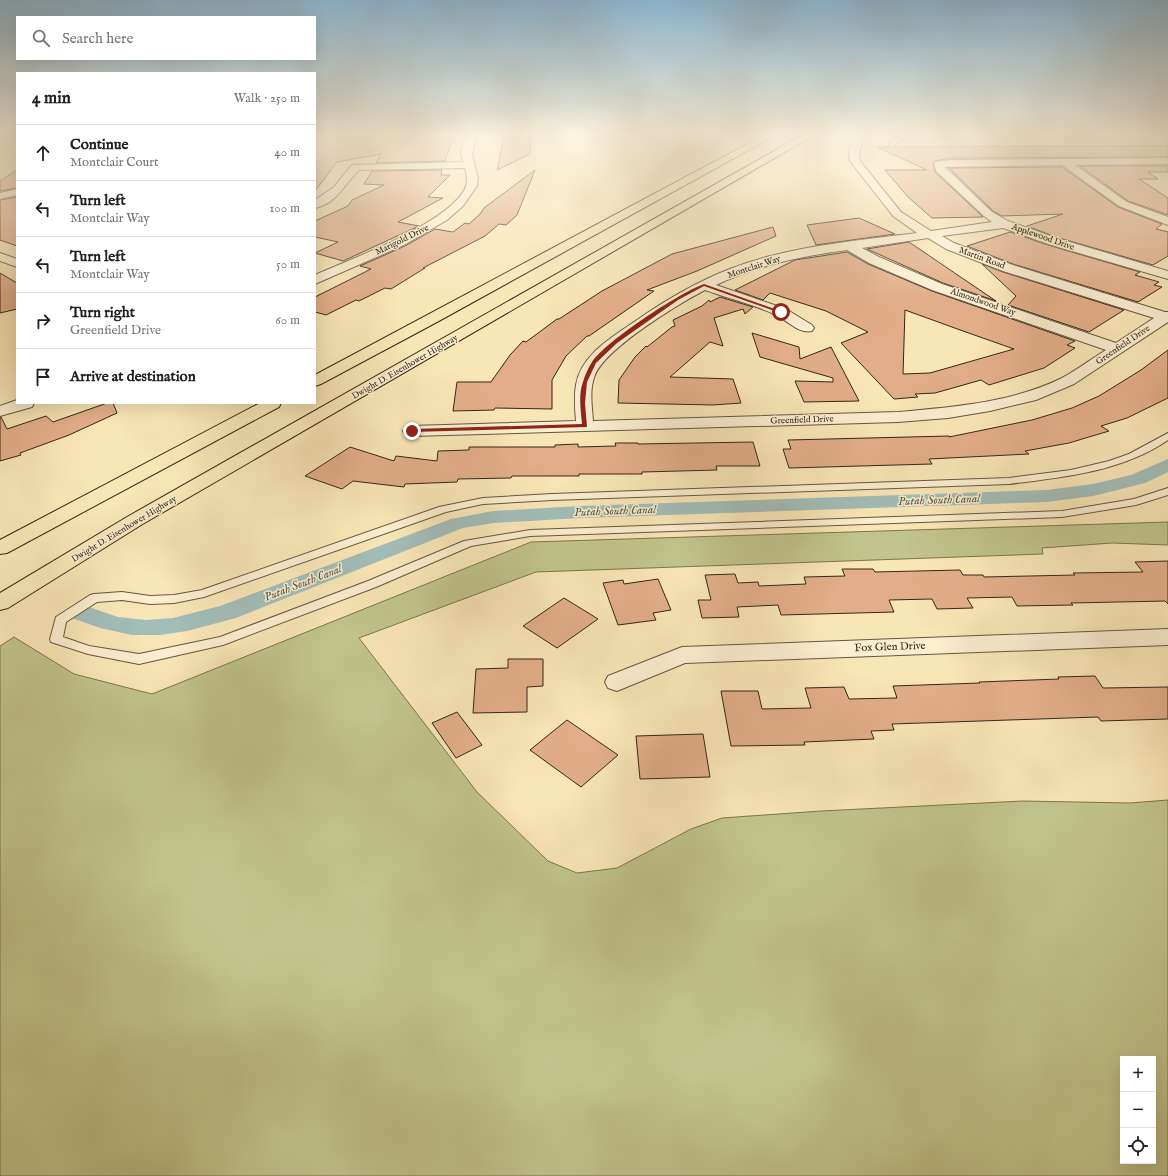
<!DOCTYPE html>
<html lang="en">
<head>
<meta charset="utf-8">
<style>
  :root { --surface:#fff; --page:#f2f2f2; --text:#202124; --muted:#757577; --line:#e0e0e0 }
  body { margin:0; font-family:"IM FELL English",serif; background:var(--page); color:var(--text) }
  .controls { position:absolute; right:12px; bottom:12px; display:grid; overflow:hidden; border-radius:0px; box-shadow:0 4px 16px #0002 }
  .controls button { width:36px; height:36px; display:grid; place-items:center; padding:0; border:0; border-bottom:1px solid var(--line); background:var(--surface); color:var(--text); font:20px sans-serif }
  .stop { position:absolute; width:12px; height:12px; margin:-9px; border:3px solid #8f2418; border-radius:50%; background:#fff }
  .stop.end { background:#8f2418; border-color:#fff; box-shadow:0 1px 4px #0008 }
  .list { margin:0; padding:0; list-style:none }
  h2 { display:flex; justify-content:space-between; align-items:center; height:52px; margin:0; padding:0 16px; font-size:17px }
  h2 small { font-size:13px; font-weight:400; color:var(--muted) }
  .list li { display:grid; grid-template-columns:26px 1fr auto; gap:12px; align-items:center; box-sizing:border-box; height:56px; padding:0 16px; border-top:1px solid var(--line) }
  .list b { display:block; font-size:15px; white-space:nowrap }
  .list p { margin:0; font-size:13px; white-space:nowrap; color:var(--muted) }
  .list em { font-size:13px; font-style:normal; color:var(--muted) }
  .icon { flex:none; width:22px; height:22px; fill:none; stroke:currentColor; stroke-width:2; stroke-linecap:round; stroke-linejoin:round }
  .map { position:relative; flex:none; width:1168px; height:1176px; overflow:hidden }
  .search { position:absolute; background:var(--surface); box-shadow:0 4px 16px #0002; left:16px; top:16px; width:300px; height:44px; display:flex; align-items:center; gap:10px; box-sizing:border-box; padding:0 14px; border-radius:0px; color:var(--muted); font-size:15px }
  .panel { position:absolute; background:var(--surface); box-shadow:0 4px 16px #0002; left:16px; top:72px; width:300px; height:332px; border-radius:0px }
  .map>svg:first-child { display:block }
</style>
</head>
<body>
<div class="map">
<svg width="1168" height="1176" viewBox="0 0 1168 1176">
  <rect width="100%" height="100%" fill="#f9e6b7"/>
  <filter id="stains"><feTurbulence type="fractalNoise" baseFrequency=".005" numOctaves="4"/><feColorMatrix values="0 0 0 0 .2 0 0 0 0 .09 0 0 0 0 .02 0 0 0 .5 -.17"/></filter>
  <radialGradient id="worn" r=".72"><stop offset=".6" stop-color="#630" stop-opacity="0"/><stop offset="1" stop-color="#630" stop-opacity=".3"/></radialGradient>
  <path fill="#c1c48c" stroke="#7a7652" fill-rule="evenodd" d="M1168,522V545L1112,543L1042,548L1043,554L536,572L359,638L477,792L548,861L577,873L617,868L691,829L722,818L821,811L1023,801L1130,803L1168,800V1176H0V646L14,637L74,674L152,694L531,542ZM1123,1059H1153V1161H1123Z"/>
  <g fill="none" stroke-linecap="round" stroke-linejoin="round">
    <path fill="#a2bdb9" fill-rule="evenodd" d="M1168,459V472L1145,483L1093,496L1047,502L580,518L493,523L463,528L236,618L187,631L160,635H132L100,628L72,618L68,612L72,606L80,604L118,617L146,620L173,618L220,606L451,519L493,511L580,506L1047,490L1093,484L1131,475Z"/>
  </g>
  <path fill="#e2ae89" stroke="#332718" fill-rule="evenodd" d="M315,137L426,136L440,137L439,139H452L445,161L376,163L381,154L337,162L315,191Z
    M504,137H531L530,154L497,170Z
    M1168,146V157L951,158L935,161L933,164L935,172L983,217L932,218L908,197L885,170H927L877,147Z
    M1080,166H1168V172H1148L1158,179H1139L1168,198V215L1128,201Z
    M1062,167L1118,207L1162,224L1156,229L1168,232V256L1153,265L1056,237L1027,226L1063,214L1002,216L993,211L949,168Z
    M17,170V188L0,191V181Z
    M442,170L441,175H450L428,197L443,198L398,222L419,226L343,261L315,253L338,242L315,237V221L348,206L352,200L384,185L364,184L372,171Z
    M535,170L517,215L506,225L499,224L485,236L423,268H425L391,289L385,288L359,301L356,300L326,315L315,312V297L371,269L360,266L405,246L435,229L453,232L465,223L469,224L481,213L484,208Z
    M17,197V246L0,240V200Z
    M859,218L895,234L816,245L807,225Z
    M773,227L776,236L697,271L647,290L654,291L589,336H587L566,356L552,380V409L495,408L494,410L453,411L457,382H491L510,355L523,341L526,342L557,319H559L602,291L672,254Z
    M1010,232L1048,245L1140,272L1135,275L1159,282L1154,285L1162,287L1138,302L1013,264L967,246Z
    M909,242L996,301L943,283L867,249Z
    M847,252L868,264L932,291L1075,341L1067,345L1075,348L1044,368L989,385L981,380L935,393L915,394L918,397L894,399L841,343L868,332L826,311L770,293L763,300L735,290L795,260ZM905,310L963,331L1014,349L930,373L903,374Z
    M982,264L1003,272L1124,310L1089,332L1008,305L1016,296Z
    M0,273L17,283V309L0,313Z
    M720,297L753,307L745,314L743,309L714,318L723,346L710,342L670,377L733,379L741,403L713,405L618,403L619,380L635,357L646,346L647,347L672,327L675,326L673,320L702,306L709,300L710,302Z
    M752,333L799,347L800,359L831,347L859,401L804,402L795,381L833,382V378L760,357Z
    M1168,350V398L1127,418L1101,426L1109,431L1069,443L1025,451L1029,454L929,459L932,464L789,468L783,449H791L788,440L949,436V437L1032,420L1072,408L1099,396L1141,370Z
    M107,403H113L117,413L69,435L20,453L21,455L0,461V417H1L7,429L46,416L53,422Z
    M753,442L760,466H716L717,470L642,472V474H579V476H512L511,478L458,479L457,482L405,484L404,487L353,481L342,489L305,476L350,447L394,461L396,456L437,461L438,451L469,450V447H555V445L578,444V447L616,446L615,443H638V444Z
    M1168,561V604L1165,601L1071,603L1073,605L1017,606L1012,597L967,598L973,608L937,609L932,599L889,600L894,612L781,615L778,605L737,607L739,617L702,618L698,600H711L705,575L735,574L738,583L758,582L759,586L806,584L804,577L845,576L842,569H873L875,572L960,570L963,575H983L984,577L1075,575L1073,573L1143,572L1135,562Z
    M658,579L671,610L653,613L656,620L618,625L603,583L623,580L624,584Z
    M564,598L598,619L557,648L523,626Z
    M508,659H543V686L527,687V712L473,713L476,669L508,668Z
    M1095,676L1103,688L1168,687V719L1101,721L1098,717L892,724L894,730L871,731L874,739L804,742L805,745L731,746L721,691H758L762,709L811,708L805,688L844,687L849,699L897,698L893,686L980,683L979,682L1059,679L1058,677Z
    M457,712L482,745L456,758L432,723Z
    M567,720L618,755L581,787L530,750Z
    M703,734L710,777L640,779L636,736Z"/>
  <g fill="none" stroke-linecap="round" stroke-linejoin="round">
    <defs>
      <path id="service" d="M903,134H909L893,146H889V144Z
        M1168,433V440C1121,472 1064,477 1009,484L552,500L483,504L446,512L204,597L174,603L150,604L122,600L97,602L66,622L63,637L89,646L139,654L220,637L368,581L464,541L530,530L1062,511L1134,499L1168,488V495L1136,505L1062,517L530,536L471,546L376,587L223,645L139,664L88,654L51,642L50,639L56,617L90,595L94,594L122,592L150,596L174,595L202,590L439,507L483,498L552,494L1009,478L1071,470L1109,461L1129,454Z"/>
      <path id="minor" d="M466,134H476L472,155L478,178L477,186L463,206L447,220L404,245L315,284V275C353,258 445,225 465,189C468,182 467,175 465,168L359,170C344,184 338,203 315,208V200L334,187L352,165L463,162L461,152Z
        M859,134H870C863,143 857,148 860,161L901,212L931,231L992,222L984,216L936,171L934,164L935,162L951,160L1168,158V164L1075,165L1127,202L1168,217V225L1119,206L1062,165L945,167L992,212L1008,221L1056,238L1168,271V279L1048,244L1003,228L942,236L954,243L1013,265L1165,312H1168V322L1074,384L1036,400L990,411L948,418L898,422L412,436L406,435L403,431L406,427L412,426L576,421C575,409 574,396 576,385C581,354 614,336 637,320C666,300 696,282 730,269C789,246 854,241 917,233L893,216L850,161C847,150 851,142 859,134ZM928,238L946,249L1003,271L1154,318L1116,343L942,284L879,257L862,248ZM847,250L869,263L932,290L1106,350C1091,359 1077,370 1062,378C1011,403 953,407 898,412L593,421C592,406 589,389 595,375C606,348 678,304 705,290C727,298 756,305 776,315C788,321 799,334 812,331L814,328L812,325L786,309L716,285C758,265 802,256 847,250Z
        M935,134H967C962,139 940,139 935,134Z
        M17,189V195L0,199V193Z
        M0,253L17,259V267L0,261Z
        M17,400V403H34L32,407L0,416V406Z
        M1168,629V645L685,663L617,691L608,688L605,682L608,676L682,647Z"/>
      <path id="motorway" d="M766,134H778L437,322L321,384L315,386V375Z
        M804,134H816L141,525L8,608L0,610V593L127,517Z
        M260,403H281L279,407L7,553L0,554V540Z"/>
    </defs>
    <use href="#service" stroke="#645740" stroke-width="2"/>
    <use href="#minor" stroke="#645740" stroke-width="2"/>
    <use href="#motorway" stroke="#332718" stroke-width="2"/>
    <use href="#service" fill="#fbefd0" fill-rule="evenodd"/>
    <use href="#minor" fill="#fbefd0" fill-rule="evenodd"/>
    <use href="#motorway" fill="#f9e6b7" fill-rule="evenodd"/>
  </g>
  <linearGradient id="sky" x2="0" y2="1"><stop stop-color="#8cb8d5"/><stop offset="0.45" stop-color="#fcf4df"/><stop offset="1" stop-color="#fcf4df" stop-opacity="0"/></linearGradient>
  <rect width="1168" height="299" fill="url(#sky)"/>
  <path fill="#8f2418" d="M704,284L783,312L780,313L704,286L678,300L617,343L596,363L587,382L585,403L587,427L412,432L410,431L412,429L582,424C581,411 578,395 583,382C585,375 588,368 592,362C606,341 679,293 704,284Z"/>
  <g text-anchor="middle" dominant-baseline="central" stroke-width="3" stroke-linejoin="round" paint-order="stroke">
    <g font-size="9" fill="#332718" stroke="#fbefd0">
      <text transform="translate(1043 237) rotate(19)">Applewood Drive</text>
      <text transform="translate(402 240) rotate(-26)">Marigold Drive</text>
      <text transform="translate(982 258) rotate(20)">Martin Road</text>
      <text transform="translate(754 267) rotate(-18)">Montclair Way</text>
      <text transform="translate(983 302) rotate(19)">Almondwood Way</text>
      <text transform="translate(1123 345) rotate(-34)">Greenfield Drive</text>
      <text transform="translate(405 367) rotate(-30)">Dwight D. Eisenhower Highway</text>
      <text transform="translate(802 420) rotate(-2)">Greenfield Drive</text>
      <text transform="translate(124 529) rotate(-31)">Dwight D. Eisenhower Highway</text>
    </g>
    <g font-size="11" fill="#332718" stroke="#fbefd0">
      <text transform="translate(890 647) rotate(-2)">Fox Glen Drive</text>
    </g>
    <g font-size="12" font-style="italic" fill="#545448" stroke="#fbefd0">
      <text transform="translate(939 500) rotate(-2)">Putah South Canal</text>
      <text transform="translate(615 511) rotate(-2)">Putah South Canal</text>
      <text transform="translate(303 583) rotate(-21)">Putah South Canal</text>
    </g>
  </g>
  <rect width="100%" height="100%" filter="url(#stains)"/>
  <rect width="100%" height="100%" fill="url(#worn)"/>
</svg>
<div class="controls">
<button>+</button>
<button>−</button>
<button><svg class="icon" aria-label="locate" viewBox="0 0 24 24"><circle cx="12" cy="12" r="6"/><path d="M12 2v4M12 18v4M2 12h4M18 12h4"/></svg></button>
</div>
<div class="stop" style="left:781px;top:312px"></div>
<div class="stop end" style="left:412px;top:431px"></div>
<div class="search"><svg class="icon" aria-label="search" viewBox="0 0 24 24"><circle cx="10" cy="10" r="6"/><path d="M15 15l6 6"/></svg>Search here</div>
<section class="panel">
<h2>4 min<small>Walk · 250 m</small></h2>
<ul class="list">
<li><svg class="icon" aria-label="ahead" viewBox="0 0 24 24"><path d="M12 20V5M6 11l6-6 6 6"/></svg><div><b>Continue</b><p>Montclair Court</p></div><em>40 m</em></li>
<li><svg class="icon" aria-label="left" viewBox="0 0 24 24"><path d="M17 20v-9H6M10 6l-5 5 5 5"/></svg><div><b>Turn left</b><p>Montclair Way</p></div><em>100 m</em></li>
<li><svg class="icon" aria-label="left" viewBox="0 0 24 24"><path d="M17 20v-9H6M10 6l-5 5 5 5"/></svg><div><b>Turn left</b><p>Montclair Way</p></div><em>50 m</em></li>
<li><svg class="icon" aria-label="right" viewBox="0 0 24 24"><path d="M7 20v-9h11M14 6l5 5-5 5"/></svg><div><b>Turn right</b><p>Greenfield Drive</p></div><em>60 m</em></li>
<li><svg class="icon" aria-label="arrive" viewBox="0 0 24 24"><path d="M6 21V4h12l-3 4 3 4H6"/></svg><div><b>Arrive at destination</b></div></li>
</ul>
</section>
</div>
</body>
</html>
